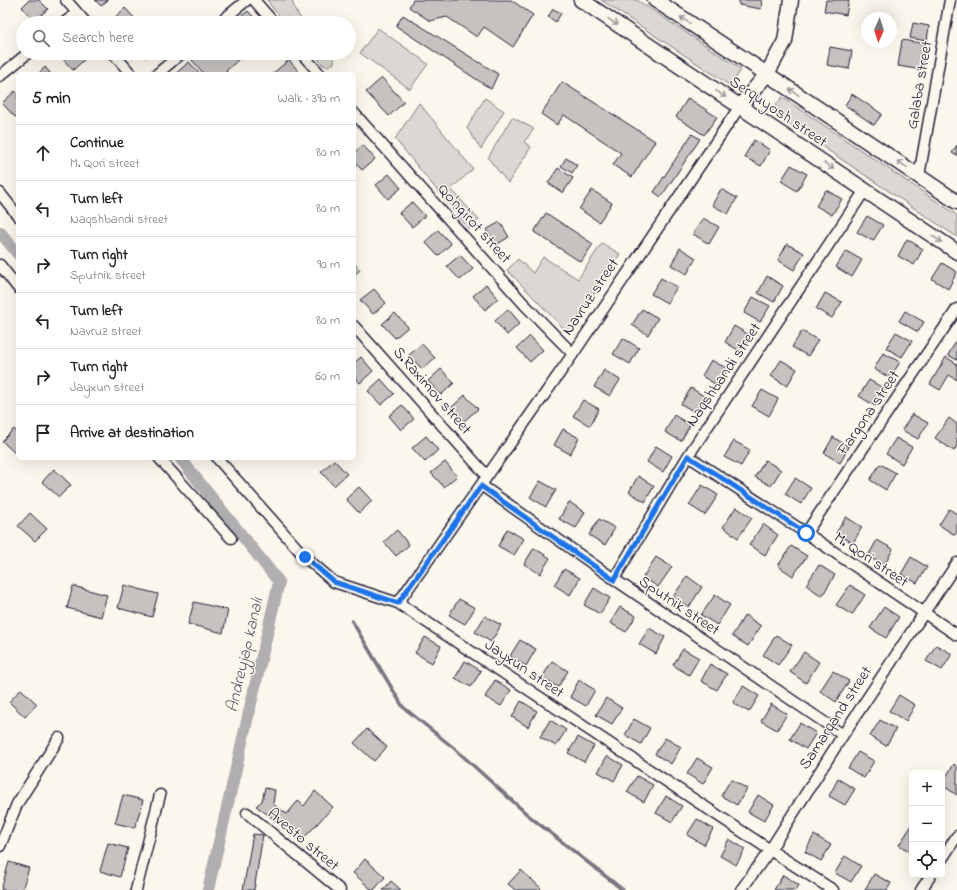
<!DOCTYPE html>
<html lang="en">
<head>
<meta charset="utf-8">
<style>
  :root { --surface:#fff; --page:#f2f2f2; --text:#222; --muted:#767676; --line:#e0e0e0 }
  body { margin:0; font-family:"Indie Flower",sans-serif; background:var(--page); color:var(--text) }
  .controls { position:absolute; right:12px; bottom:12px; display:grid; overflow:hidden; border-radius:6px; box-shadow:0 4px 16px #0002 }
  .controls button { width:36px; height:36px; display:grid; place-items:center; padding:0; border:0; border-bottom:1px solid var(--line); background:var(--surface); color:var(--text); font:20px sans-serif }
  .compass { position:absolute; left:861px; top:12px; width:36px; height:36px; border-radius:50%; background:var(--surface); box-shadow:0 4px 16px #0002; rotate:183deg }
  .stop { position:absolute; width:12px; height:12px; margin:-9px; border:3px solid #1a73e8; border-radius:50%; background:#fff }
  .stop.end { background:#1a73e8; border-color:#fff; box-shadow:0 1px 4px #0008 }
  .list { margin:0; padding:0; list-style:none }
  h2 { display:flex; justify-content:space-between; align-items:center; height:52px; margin:0; padding:0 16px; font-size:17px }
  h2 small { font-size:13px; font-weight:400; color:var(--muted) }
  .list li { display:grid; grid-template-columns:26px 1fr auto; gap:12px; align-items:center; box-sizing:border-box; height:56px; padding:0 16px; border-top:1px solid var(--line) }
  .list b { display:block; font-size:15px; white-space:nowrap }
  .list p { margin:0; font-size:13px; white-space:nowrap; color:var(--muted) }
  .list em { font-size:13px; font-style:normal; color:var(--muted) }
  .icon { flex:none; width:22px; height:22px; fill:none; stroke:currentColor; stroke-width:2; stroke-linecap:round; stroke-linejoin:round }
  .map { position:relative; flex:none; width:957px; height:890px; overflow:hidden }
  .search { position:absolute; background:var(--surface); box-shadow:0 4px 16px #0002; left:16px; top:16px; width:340px; height:44px; display:flex; align-items:center; gap:10px; box-sizing:border-box; padding:0 14px; border-radius:22px; color:var(--muted); font-size:15px }
  .panel { position:absolute; background:var(--surface); box-shadow:0 4px 16px #0002; left:16px; top:72px; width:340px; height:388px; border-radius:6px }
  .map>svg:first-child { display:block }
</style>
</head>
<body>
<div class="map">
<svg width="957" height="890" viewBox="0 0 957 890">
  <rect width="100%" height="100%" fill="#fbf7ec"/>
  <filter id="ink" filterUnits="userSpaceOnUse"><feTurbulence type="fractalNoise" baseFrequency=".025" numOctaves="2"/><feDisplacementMap in="SourceGraphic" scale="8" xChannelSelector="R" yChannelSelector="G"/><feConvolveMatrix kernelMatrix="1 2 1 2 8 2 1 2 1" color-interpolation-filters="sRGB"/></filter>
  <g filter="url(#ink)">
    <path fill="#dbd8d3" stroke="#7e7d87" d="M267,0H292L295,10L304,23H287L274,10Z
      M601,0H637L741,69L731,86Z
      M378,28L428,64L410,89L360,53Z
      M313,53H334V63L328,66L323,65Z
      M782,97L957,215V237L771,112Z
      M485,98L504,111L481,149L467,128Z
      M419,103L473,169L451,189L479,220L469,229L395,139Z
      M512,117L534,129L524,142L531,147L508,183L488,158Z
      M602,243L620,254L568,333L507,270L518,259L533,273L543,257L578,279Z"/>
    <g fill="none" stroke-linecap="round" stroke-linejoin="round">
      <path stroke="#787681" stroke-width="3.5" d="M352,621L403,707L455,749L529,816L623,890"/>
      <path stroke="#b1aeb0" stroke-width="12" d="M0,232L18,254
        M180,458L279,582L208,890"/>
    </g>
    <path fill="#c6c2c0" stroke="#22223b" d="M29,0H39L48,9L34,21L22,7Z
      M95,0H108L101,6Z
      M413,0H511L533,15L513,47L484,27L477,37L447,17L430,21L409,7Z
      M739,0H762L761,9L739,5Z
      M826,0H849L846,15L824,11Z
      M125,8L138,22L137,23H115L112,20Z
      M553,9L561,13L556,22L548,17Z
      M248,11L259,23H233Z
      M403,15L498,74L491,89L396,26Z
      M913,23L929,26L927,41L910,38Z
      M902,40L926,44L922,70L898,66Z
      M830,47L852,51L849,69L827,65Z
      M63,53H81L86,58L73,70L60,56Z
      M142,53H152L146,58Z
      M200,53H232L238,60L226,71L229,74H204L192,60Z
      M236,53H250L242,60Z
      M289,60L301,74H272Z
      M189,62L200,74H175Z
      M45,67L51,74H38Z
      M382,78L404,102L389,116L366,92Z
      M562,82L655,141L632,177L613,165L621,153L564,115L557,125L541,114Z
      M15,91L18,94V114L15,117L2,103Z
      M852,94L882,114L874,125L845,105Z
      M688,98L717,117L704,135L676,117Z
      M692,134L700,139L661,197L654,192Z
      M754,140L770,150L761,166L744,157Z
      M363,145L375,159L362,170L354,161V153Z
      M957,145V156L952,153Z
      M566,158L577,165L572,173L561,166Z
      M791,165L807,174L797,191L781,181Z
      M558,168L573,178L563,193L548,183Z
      M389,174L401,188L388,199L376,185Z
      M721,189L737,198L728,214L712,205Z
      M592,190L612,203L599,222L579,209Z
      M826,190L842,199L832,215L816,206Z
      M412,202L425,216L412,227L399,213Z
      M546,213L593,244L581,262L534,232Z
      M867,216L883,225L873,241L857,232Z
      M703,218L719,227L709,244L693,234Z
      M500,222L509,237L496,245L486,230Z
      M438,230L451,244L438,256L425,242Z
      M907,239L923,249L914,265L898,256Z
      M787,244L804,253L794,270L778,260Z
      M680,248L696,258L687,274L671,265Z
      M846,251L862,260L852,277L836,267Z
      M460,255L473,269L460,280L447,266Z
      M354,263L360,270L354,275Z
      M942,263L957,272L948,289L932,279Z
      M767,276L783,286L774,302L758,293Z
      M661,278L677,287L667,303L651,294Z
      M486,284L498,298L485,310L473,296Z
      M374,289L386,303L373,314L360,300Z
      M825,293L842,302L832,318L816,309Z
      M753,297L770,306L760,322L744,313Z
      M508,309L520,323L507,335L495,321Z
      M642,309L658,318L648,335L632,325Z
      M905,311L924,322L918,332L899,321Z
      M395,313L408,327L395,338L382,324Z
      M734,326L751,336L741,352L725,342Z
      M802,331L818,340L808,356L792,347Z
      M896,332L912,341L902,357L886,348Z
      M530,336L543,350L530,362L517,348Z
      M623,338L639,348L630,364L613,354Z
      M957,340V360L948,355Z
      M422,344L435,358L422,369L409,355Z
      M883,353L900,362L890,378L874,369Z
      M361,357L373,371L360,383L354,376V363Z
      M946,357L957,364V380L949,375L940,390L930,384Z
      M711,360L728,369L718,386L702,376Z
      M781,360L797,369L787,386L771,376Z
      M441,369L454,383L441,395L428,381Z
      M604,370L620,380L610,396L594,387Z
      M381,379L394,394L381,405L368,391Z
      M869,380L885,389L875,406L859,396Z
      M691,388L707,398L698,414L681,404Z
      M762,390L778,399L769,416L752,406Z
      M465,395L478,409L464,421L452,407Z
      M583,400L599,409L590,426L573,416Z
      M402,405L414,419L401,430L389,416Z
      M912,414L928,423L918,439L902,430Z
      M674,415L690,425L681,441L665,432Z
      M949,418L957,424V446L954,451L935,438Z
      M14,429L18,433V456L2,441Z
      M563,429L579,438L570,454L554,445Z
      M426,436L438,450L425,462L412,448Z
      M833,437L849,447L840,463L824,453Z
      M896,438L912,447L902,464L886,454Z
      M734,441L750,450L741,466L724,457Z
      M656,446L672,456L663,472L647,462Z
      M334,460L347,474L334,486L321,472Z
      M765,460L781,470L771,486L755,477Z
      M445,462L457,476L444,487L431,473Z
      M880,464L896,473L886,490L870,480Z
      M54,469L71,485L59,497L42,482Z
      M638,476L654,486L645,502L629,492Z
      M795,478L811,488L801,504L785,494Z
      M540,481L556,490L546,507L530,497Z
      M702,485L718,495L705,515L689,505Z
      M359,487L372,501L359,513L346,499Z
      M569,502L585,512L576,528L559,519Z
      M736,507L752,518L738,538L723,527Z
      M949,509L957,514V532L955,535L939,525Z
      M30,513L47,529L35,541L18,526Z
      M846,517L862,527L853,543L836,533Z
      M599,519L615,528L605,545L589,535Z
      M763,524L778,535L765,555L749,545Z
      M507,529L524,539L514,555L498,546Z
      M397,530L409,545L396,556L384,542Z
      M877,540L893,549L884,566L868,556Z
      M791,546L807,556L793,576L778,566Z
      M534,548L550,558L540,574L524,564Z
      M656,557L672,567L658,587L643,577Z
      M911,557L927,567L917,583L901,574Z
      M819,565L835,575L822,596L806,585Z
      M564,569L580,578L570,595L554,585Z
      M687,576L702,587L689,607L673,597Z
      M124,585L158,594L152,617L118,608Z
      M850,585L865,595L852,615L836,605Z
      M73,586L107,595L101,617L67,608Z
      M594,588L610,598L600,614L584,605Z
      M715,595L730,605L717,625L701,615Z
      M459,599L475,608L465,624L449,615Z
      M194,602L228,610L223,633L188,624Z
      M620,607L636,616L626,632L610,623Z
      M884,607L899,617L886,638L870,628Z
      M745,615L761,626L748,646L732,636Z
      M485,616L501,625L491,642L475,632Z
      M649,628L665,637L656,654L639,644Z
      M776,635L792,645L778,665L763,655Z
      M425,637L441,646L432,663L415,653Z
      M520,640L536,649L526,666L510,656Z
      M936,645L952,654L942,670L926,661Z
      M683,649L699,658L689,675L673,665Z
      M804,652L819,662L806,683L790,672Z
      M465,661L481,671L471,687L455,678Z
      M552,661L568,671L558,687L542,678Z
      M710,664L727,674L717,690L701,681Z
      M833,671L849,681L836,702L820,691Z
      M495,680L511,690L501,706L485,697Z
      M579,680L595,690L586,706L570,697Z
      M743,686L759,696L749,712L733,703Z
      M21,689L37,704L25,717L9,702Z
      M899,695L915,705L906,721L889,711Z
      M606,698L622,708L612,724L596,715Z
      M521,701L537,711L528,727L512,717Z
      M771,704L787,714L777,730L761,721Z
      M634,719L650,728L641,744L625,735Z
      M550,720L566,730L556,746L540,737Z
      M880,720L896,729L886,746L870,736Z
      M800,723L816,733L806,749L790,739Z
      M367,729L387,747L374,761L354,743Z
      M578,737L594,746L584,762L568,753Z
      M665,738L681,747L671,764L655,754Z
      M858,752L874,761L864,778L848,768Z
      M607,756L623,765L614,781L598,772Z
      M697,758L713,767L703,784L687,774Z
      M954,764L957,766V795L942,785V783Z
      M637,776L653,785L644,802L627,792Z
      M731,779L747,789L737,805L721,796Z
      M838,779L855,789L845,805L829,796Z
      M265,788L275,790L273,804L287,814L298,801L304,806L315,791L333,807L302,840L256,806L262,801Z
      M123,795L143,800L135,828L115,823Z
      M758,795L774,805L764,821L748,812Z
      M666,796L682,806L672,822L656,813Z
      M697,819L713,829L704,845L687,835Z
      M912,825V853L899,845Z
      M253,834L263,835L254,890H243Z
      M814,835L831,845L821,861L805,852Z
      M729,839L745,849L736,865L720,856Z
      M108,843L128,848L120,877L100,871Z
      M845,856L861,866L851,882L835,873Z
      M365,859L385,877L374,890H372L353,873Z
      M9,862L29,868L22,890H1Z
      M521,870L541,888L539,890H515L508,884Z
      M874,874L891,883L887,890H865Z
      M783,875L799,885L796,890H774Z
      M391,881L401,890H383Z"/>
    <g fill="none" stroke-linecap="round" stroke-linejoin="round">
      <defs>
        <path id="street" d="M66,0L86,23
          M254,0L274,23
          M64,23L77,13
          M219,23L247,0
          M113,53L131,74
          M301,53L320,74
          M157,74L182,53
          M0,76L28,53
          M354,113L524,304L573,354
          M919,176L950,0
          M0,193L18,216
          M0,265L18,288
          M354,326L487,476
          M688,456L806,533L957,635
          M159,458L231,538
          M217,458L305,557L334,582L398,603L770,850L833,890
          M481,485L614,579L843,735
          M806,533L957,309
          M614,579L688,456L865,190
          M398,603L573,354L740,106
          M247,813L340,890
          M0,846L17,804L59,738
          M942,859L957,836
          M136,890L160,795
          M741,890L770,850L843,735L957,563
          M921,890L931,875"/>
        <path id="secondary" d="M581,0L957,252
          M655,0L767,74L957,202
          M740,106L767,74L785,41L791,0"/>
      </defs>
      <use href="#street" stroke="#22223b" stroke-width="13"/>
      <use href="#secondary" stroke="#22223b" stroke-width="17"/>
      <use href="#street" stroke="#fbf7ec" stroke-width="10"/>
      <use href="#secondary" stroke="#fbf7ec" stroke-width="14"/>
    </g>
    <defs><path id="oneway-shaft" d="M-6 0H5M1.5-3L5.5 0L1.5 3" fill="none" stroke-width="1.6" stroke-linecap="round" stroke-linejoin="round"/></defs>
    <g stroke="#99979c">
      <use href="#oneway-shaft" transform="translate(685 20) rotate(-147)"/>
      <use href="#oneway-shaft" transform="translate(613 22) rotate(34)"/>
      <use href="#oneway-shaft" transform="translate(794 92) rotate(-146)"/>
      <use href="#oneway-shaft" transform="translate(721 94) rotate(34)"/>
      <use href="#oneway-shaft" transform="translate(902 164) rotate(-146)"/>
      <use href="#oneway-shaft" transform="translate(829 166) rotate(34)"/>
      <use href="#oneway-shaft" transform="translate(937 239) rotate(34)"/>
    </g>
  </g>
  <g fill="none" stroke-linecap="round" stroke-linejoin="round" filter="url(#ink)">
    <path stroke="#1a73e8" stroke-width="5" d="M305,557L334,582L398,603L481,486L614,580L688,456L806,533"/>
  </g>
  <g text-anchor="middle" dominant-baseline="central" stroke-width="3" stroke-linejoin="round" paint-order="stroke">
    <g font-size="16" fill="#22223b" stroke="#fbf7ec">
      <text transform="translate(920 85) rotate(-80)">Galaba street</text>
      <text transform="translate(778 112) rotate(34)">Serquyosh street</text>
      <text transform="translate(474 224) rotate(48)">Qo'ng'irot street</text>
      <text transform="translate(591 297) rotate(-56)">Navruz street</text>
      <text transform="translate(724 375) rotate(-56)">Naqshbandi street</text>
      <text transform="translate(432 391) rotate(49)">S.Raximov street</text>
      <text transform="translate(869 413) rotate(-56)">Fargona street</text>
      <text transform="translate(871 560) rotate(34)">M. Qori street</text>
      <text transform="translate(679 606) rotate(34)">Sputnik street</text>
      <text transform="translate(524 669) rotate(34)">Jayxun street</text>
      <text transform="translate(836 718) rotate(-57)">Samarqand street</text>
      <text transform="translate(303 840) rotate(40)">Avesto street</text>
    </g>
    <g font-size="17" font-style="italic" fill="#545364" stroke="#fbf7ec">
      <text transform="translate(245 655) rotate(-77)">Andreyjap kanalı</text>
    </g>
  </g>
</svg>
<div class="controls">
<button>+</button>
<button>−</button>
<button><svg class="icon" aria-label="locate" viewBox="0 0 24 24"><circle cx="12" cy="12" r="6"/><path d="M12 2v4M12 18v4M2 12h4M18 12h4"/></svg></button>
</div>
<svg class="compass" viewBox="-18 -18 36 36"><path d="M0-13l5 13h-10z" fill="#e53935"/><path d="M0 13l5-13h-10z" fill="#767676"/></svg>
<div class="stop" style="left:806px;top:533px"></div>
<div class="stop end" style="left:305px;top:557px"></div>
<div class="search"><svg class="icon" aria-label="search" viewBox="0 0 24 24"><circle cx="10" cy="10" r="6"/><path d="M15 15l6 6"/></svg>Search here</div>
<section class="panel">
<h2>5 min<small>Walk · 390 m</small></h2>
<ul class="list">
<li><svg class="icon" aria-label="ahead" viewBox="0 0 24 24"><path d="M12 20V5M6 11l6-6 6 6"/></svg><div><b>Continue</b><p>M. Qori street</p></div><em>80 m</em></li>
<li><svg class="icon" aria-label="left" viewBox="0 0 24 24"><path d="M17 20v-9H6M10 6l-5 5 5 5"/></svg><div><b>Turn left</b><p>Naqshbandi street</p></div><em>80 m</em></li>
<li><svg class="icon" aria-label="right" viewBox="0 0 24 24"><path d="M7 20v-9h11M14 6l5 5-5 5"/></svg><div><b>Turn right</b><p>Sputnik street</p></div><em>90 m</em></li>
<li><svg class="icon" aria-label="left" viewBox="0 0 24 24"><path d="M17 20v-9H6M10 6l-5 5 5 5"/></svg><div><b>Turn left</b><p>Navruz street</p></div><em>80 m</em></li>
<li><svg class="icon" aria-label="right" viewBox="0 0 24 24"><path d="M7 20v-9h11M14 6l5 5-5 5"/></svg><div><b>Turn right</b><p>Jayxun street</p></div><em>60 m</em></li>
<li><svg class="icon" aria-label="arrive" viewBox="0 0 24 24"><path d="M6 21V4h12l-3 4 3 4H6"/></svg><div><b>Arrive at destination</b></div></li>
</ul>
</section>
</div>
</body>
</html>
